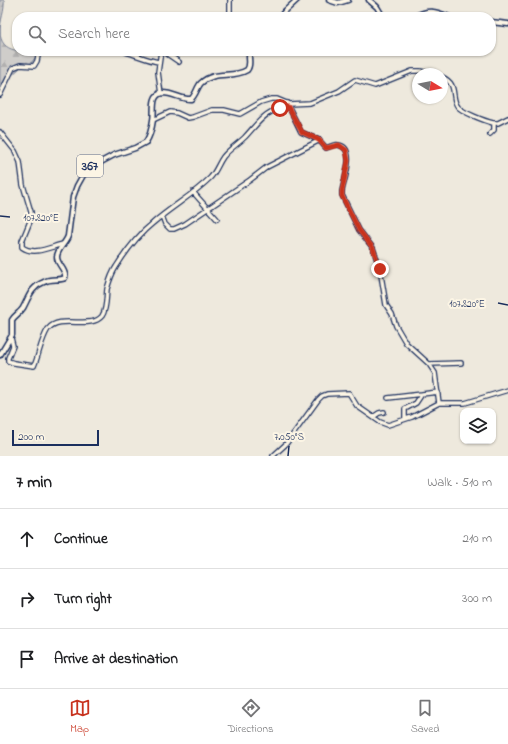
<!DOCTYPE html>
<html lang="en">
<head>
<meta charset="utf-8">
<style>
  :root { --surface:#fff; --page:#f6f6f6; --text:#202124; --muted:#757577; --line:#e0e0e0; --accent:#c8321e }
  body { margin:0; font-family:"Indie Flower",sans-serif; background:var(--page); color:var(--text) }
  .controls { position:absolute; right:12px; bottom:12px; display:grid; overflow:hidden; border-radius:8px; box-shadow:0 1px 3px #0004 }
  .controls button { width:36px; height:36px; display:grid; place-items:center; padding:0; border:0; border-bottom:1px solid var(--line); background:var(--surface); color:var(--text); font:20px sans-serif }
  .compass { position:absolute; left:412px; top:68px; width:36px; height:36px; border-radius:50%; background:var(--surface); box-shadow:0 1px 3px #0004; rotate:100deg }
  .scale { position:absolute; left:12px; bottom:10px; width:87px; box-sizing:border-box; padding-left:4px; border:2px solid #1b2f5e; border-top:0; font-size:11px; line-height:14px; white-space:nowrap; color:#1b2f5e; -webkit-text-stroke:3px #fcf5e5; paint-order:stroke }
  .stop { position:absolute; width:12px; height:12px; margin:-9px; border:3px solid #c8321e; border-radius:50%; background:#fff }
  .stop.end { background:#c8321e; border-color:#fff; box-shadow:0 1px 4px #0008 }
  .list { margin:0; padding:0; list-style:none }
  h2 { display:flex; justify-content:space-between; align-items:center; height:52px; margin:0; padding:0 16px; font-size:17px }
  h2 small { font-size:13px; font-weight:400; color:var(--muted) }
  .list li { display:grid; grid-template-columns:26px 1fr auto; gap:12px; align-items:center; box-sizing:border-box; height:60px; padding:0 16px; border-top:1px solid var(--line) }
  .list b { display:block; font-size:15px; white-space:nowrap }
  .list em { font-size:13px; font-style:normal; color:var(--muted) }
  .icon { flex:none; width:22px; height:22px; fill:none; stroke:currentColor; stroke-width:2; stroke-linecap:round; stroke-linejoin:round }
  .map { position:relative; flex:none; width:508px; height:456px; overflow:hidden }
  .search { position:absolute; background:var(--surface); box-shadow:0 1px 3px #0004; left:12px; right:12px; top:12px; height:44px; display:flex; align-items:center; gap:10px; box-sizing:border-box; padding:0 14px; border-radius:16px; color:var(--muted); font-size:15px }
  .sheet { height:232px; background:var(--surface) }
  nav { display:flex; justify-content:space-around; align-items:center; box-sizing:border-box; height:56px; border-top:1px solid var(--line); background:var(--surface); font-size:11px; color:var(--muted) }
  nav a { display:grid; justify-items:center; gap:2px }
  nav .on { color:var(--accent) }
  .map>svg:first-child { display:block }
</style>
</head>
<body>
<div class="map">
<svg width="508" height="456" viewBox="0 0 508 456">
  <defs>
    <pattern id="forest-firs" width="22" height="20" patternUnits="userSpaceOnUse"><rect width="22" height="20" fill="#cfcdca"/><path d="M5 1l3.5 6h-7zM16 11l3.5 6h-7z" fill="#b1b0b0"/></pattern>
  </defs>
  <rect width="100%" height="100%" fill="#eee9dd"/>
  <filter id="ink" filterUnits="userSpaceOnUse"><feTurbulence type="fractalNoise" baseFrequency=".025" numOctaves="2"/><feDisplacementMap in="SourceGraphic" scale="8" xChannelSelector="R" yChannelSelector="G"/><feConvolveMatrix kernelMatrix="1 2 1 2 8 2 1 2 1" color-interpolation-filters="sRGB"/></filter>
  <g filter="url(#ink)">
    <path fill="url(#forest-firs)" stroke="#757e94" d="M0,0H4C5,11 0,20 0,31C0,55 25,51 41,51L30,64L21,67L11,76H7L0,87Z"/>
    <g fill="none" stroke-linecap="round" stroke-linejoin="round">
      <defs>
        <path id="minor" d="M230,0V17
          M161,51L158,72L161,94
          M163,51L179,62
          M126,52C137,55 147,60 159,62
          M442,77C459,84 450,98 458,107C464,113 485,121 493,123H498L508,118
          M0,95L13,68L20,65L34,66L37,61L39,51
          M287,103L301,132L319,140L326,148C330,147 334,144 338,145C357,147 344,180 342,191V195L359,230L373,248L380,269L386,305L392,314L396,326L406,343L429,364L435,373L439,403H465L508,390
          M153,120L170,112L177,113L188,118L193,117L212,110H224L240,114L261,102L271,99H277L289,104L310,103L339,91L355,80L375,86L412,71H420L431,74
          M0,132L15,151L20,162L23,185L31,212V219L22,241V247C34,256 50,247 63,244
          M490,134L494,130V123
          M193,192L217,219
          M162,216L165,224L170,229H174L185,224L250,180L267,167L320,140
          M11,338L13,346L8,358V361L14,363L34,366C39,355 41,340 48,329C60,314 91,330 102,316C107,309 106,298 107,289C109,282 112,273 116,267C126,251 138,235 153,223C171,207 193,195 210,178C216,172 218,164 223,157C229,149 238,144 245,137C259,122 266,109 288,107
          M429,364L461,363
          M388,398L422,394
          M373,417L379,413L384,412
          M405,419V409L416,403L422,394L438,392
          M273,456L286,444L318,400L322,396L327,394L349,393L357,406L380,422L388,425L412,417L439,403"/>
        <path id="major" d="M329,0L338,3L348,0
          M369,0L377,7L383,17
          M280,17L285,11L297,0
          M414,17C428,9 435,11 449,17
          M491,22L508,24
          M0,355L12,335V320C15,315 20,313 23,308C29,297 31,287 44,282C51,278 59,281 65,278C67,270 57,265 57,257C57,249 66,243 68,236L73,197L77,186L87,168L91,165L99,163L114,155L135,148L146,142C150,136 152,127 153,120C155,112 150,94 163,93C173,93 183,100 191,99C196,95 197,87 201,83C215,70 232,79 247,70C252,64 247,58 250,51"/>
      </defs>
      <use href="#minor" stroke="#1b2f5e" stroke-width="6"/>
      <use href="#major" stroke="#1b2f5e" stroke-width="7"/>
      <use href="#minor" stroke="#fcf5e5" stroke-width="3.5"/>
      <use href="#major" stroke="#fcf5e5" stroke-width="4"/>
    </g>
  </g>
  <g fill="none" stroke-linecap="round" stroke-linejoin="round" filter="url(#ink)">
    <path stroke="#c8321e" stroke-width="5" d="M280,108L288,107L302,132L319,140L326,148L339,145L346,150L348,161L342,191V196L359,230L373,248L380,269"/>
  </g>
  <path fill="none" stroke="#1b2f5e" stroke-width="1.5" d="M0,216L10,217M498,303L508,305M288,456L289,446"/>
  <g text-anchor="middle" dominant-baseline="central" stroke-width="4" stroke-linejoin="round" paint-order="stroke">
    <rect fill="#fcf5e5" stroke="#5e6a86" stroke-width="1" x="77" y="155" width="26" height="22" rx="3"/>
    <g font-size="13" font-weight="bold" fill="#1b2f5e">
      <text x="90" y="166">367</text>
    </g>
  </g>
  <g font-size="10" text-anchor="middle" fill="#1b2f5e" stroke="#fcf5e5" stroke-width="4" stroke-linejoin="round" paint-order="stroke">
    <text x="41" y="221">107.820°E</text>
    <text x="467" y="307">107.820°E</text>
    <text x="289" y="440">7.050°S</text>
  </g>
</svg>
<div class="controls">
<button><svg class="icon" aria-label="layers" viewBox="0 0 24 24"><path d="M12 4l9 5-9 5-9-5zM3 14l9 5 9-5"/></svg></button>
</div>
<svg class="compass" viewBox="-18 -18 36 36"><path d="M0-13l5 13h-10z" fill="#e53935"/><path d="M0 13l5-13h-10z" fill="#757577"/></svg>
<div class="scale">200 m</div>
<div class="stop" style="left:280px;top:108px"></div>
<div class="stop end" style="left:380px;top:269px"></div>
<div class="search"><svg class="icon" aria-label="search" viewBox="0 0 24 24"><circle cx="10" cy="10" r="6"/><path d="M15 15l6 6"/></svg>Search here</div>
</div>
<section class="sheet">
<h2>7 min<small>Walk · 510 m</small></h2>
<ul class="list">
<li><svg class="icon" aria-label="ahead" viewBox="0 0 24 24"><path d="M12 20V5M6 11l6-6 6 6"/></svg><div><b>Continue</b></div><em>210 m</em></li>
<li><svg class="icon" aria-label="right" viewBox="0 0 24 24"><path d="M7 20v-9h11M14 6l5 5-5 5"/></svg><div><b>Turn right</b></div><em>300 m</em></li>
<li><svg class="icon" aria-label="arrive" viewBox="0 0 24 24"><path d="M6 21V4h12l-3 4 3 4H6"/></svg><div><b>Arrive at destination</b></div></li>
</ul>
</section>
<nav>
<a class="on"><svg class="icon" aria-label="map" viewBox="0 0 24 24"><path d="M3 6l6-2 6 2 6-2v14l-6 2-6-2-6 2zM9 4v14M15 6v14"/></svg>Map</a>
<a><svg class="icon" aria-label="directions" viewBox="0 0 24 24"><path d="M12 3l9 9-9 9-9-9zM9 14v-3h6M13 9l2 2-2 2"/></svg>Directions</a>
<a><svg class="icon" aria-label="saved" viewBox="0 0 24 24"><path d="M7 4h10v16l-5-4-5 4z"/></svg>Saved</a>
</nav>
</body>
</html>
